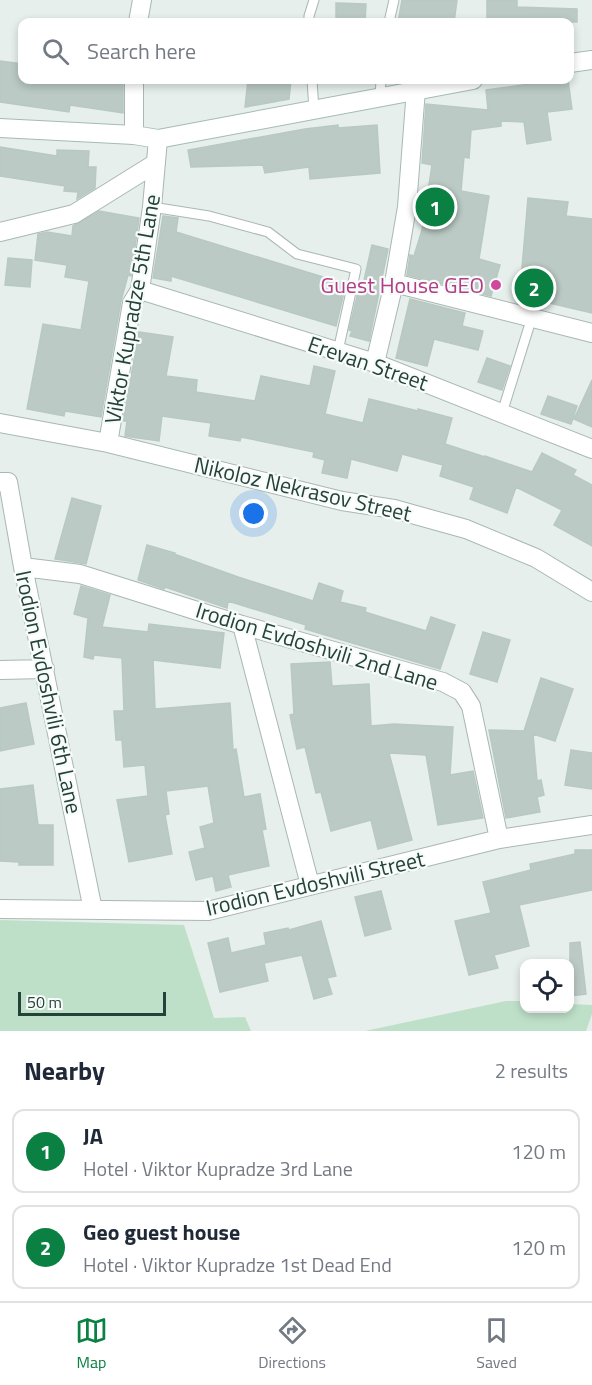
<!DOCTYPE html>
<html lang="en">
<head>
<meta charset="utf-8">
<style>
  :root { --surface:#fff; --page:#f6f6f7; --text:#1f2937; --muted:#747a83; --line:#e0e1e3; --accent:#0b8043 }
  body { margin:0; font-family:"Titillium Web",sans-serif; background:var(--page); color:var(--text) }
  .controls { position:absolute; right:18px; bottom:18px; display:grid; overflow:hidden; border-radius:12px; box-shadow:0 3px 9px #0003 }
  .controls button { width:54px; height:54px; display:grid; place-items:center; padding:0; border:0; border-bottom:2px solid var(--line); background:var(--surface); color:var(--text); font:30px sans-serif }
  .scale { position:absolute; left:18px; bottom:15px; width:148px; box-sizing:border-box; padding-left:6px; border:3px solid #24423a; border-top:0; font-size:16px; line-height:21px; white-space:nowrap; color:#24423a; -webkit-text-stroke:4px #f7fbf9; paint-order:stroke }
  .you { position:absolute; left:254px; top:514px; width:21px; height:21px; margin:-15px; border:4px solid #fff; border-radius:50%; background:#1a73e8; box-shadow:0 0 0 9px #1a73e833 }
  .badge { display:grid; place-items:center; width:39px; height:39px; border-radius:50%; background:var(--accent); color:#fff; font-size:20px; font-weight:700 }
  .pin { position:absolute; translate:-50% -50%; border:3px solid #fff; box-shadow:0 2px 6px #0006 }
  .list { margin:0; padding:0; list-style:none }
  h2 { display:flex; justify-content:space-between; align-items:center; height:78px; margin:0; padding:0 24px; font-size:26px }
  h2 small { font-size:20px; font-weight:400; color:var(--muted) }
  .list li { display:grid; grid-template-columns:39px 1fr auto; gap:18px; align-items:center; box-sizing:border-box; height:84px; margin:0 12px 12px; padding:0 12px; border:2px solid var(--line); border-radius:12px }
  .list b { display:block; font-size:22px; white-space:nowrap }
  .list p { margin:0; font-size:20px; white-space:nowrap; color:var(--muted) }
  .list em { font-size:20px; font-style:normal; color:var(--muted) }
  .icon { flex:none; width:33px; height:33px; fill:none; stroke:currentColor; stroke-width:2; stroke-linecap:round; stroke-linejoin:round }
  .map { position:relative; flex:none; width:592px; height:1031px; overflow:hidden }
  .search { position:absolute; background:var(--surface); box-shadow:0 3px 9px #0003; left:18px; right:18px; top:18px; height:66px; display:flex; align-items:center; gap:15px; box-sizing:border-box; padding:0 21px; border-radius:12px; color:var(--muted); font-size:22px }
  .sheet { height:270px; background:var(--surface) }
  nav { display:flex; justify-content:space-around; align-items:center; box-sizing:border-box; height:84px; border-top:2px solid var(--line); background:var(--surface); font-size:16px; color:var(--muted) }
  nav a { display:grid; justify-items:center; gap:3px }
  nav .on { color:var(--accent) }
  .map>svg:first-child { display:block }
</style>
</head>
<body>
<div class="map">
<svg width="592" height="1031" viewBox="0 0 592 1031">
  <rect width="100%" height="100%" fill="#e6efeb"/>
  <path fill="#bfe0c8" d="M0,920L184,925L214,1018L245,1017L251,1031H0Z
    M506,1001H524V1008H570V1004L592,1005V1014L586,1031H365Z"/>
  <path fill="#bbcac4" stroke="#b8c9c2" stroke-width="1.5" d="M402,0H457L454,22H398Z
    M487,0H517V7L577,9V22H487Z
    M336,3L366,4L365,22H336Z
    M0,61L22,64V80H123V113L70,105L69,112L0,102Z
    M248,80H291L289,99L245,107Z
    M559,80H568L572,109L547,112L551,140L527,144L524,122L501,121V126L471,130L469,158L464,157L461,191L489,196L479,259L500,265L491,296L407,275L410,255L414,256L422,230L432,165L422,163L426,104L488,110L486,90Z
    M338,125V128L377,125L380,173L310,179L309,167L265,173L263,165L191,167L188,150L305,129Z
    M0,147L57,156V150L89,151L88,167H96L95,188L77,199L78,192L64,191L65,186L0,176Z
    M528,198L568,202L566,216L592,219V313L541,301V306L519,303Z
    M99,211L139,218L131,276L128,275L121,301L101,417L65,411L64,416L27,409L43,324L81,330L89,281L65,277L67,265L35,260L38,234L47,232L72,236L73,226Z
    M163,216L178,218L176,232L346,284L336,326L171,276V281L153,278Z
    M372,245L388,249L369,341L350,336L352,331L349,330L359,288L362,289Z
    M8,258L32,260L30,287L5,285Z
    M410,299L465,313L462,326L483,331L478,350L434,339L427,366L396,358Z
    M139,332L173,337L166,376L197,380L196,392L255,401L261,376L310,386L314,366L335,371L325,414L363,423L369,399L418,411V409L452,418L445,444L485,457V456L532,472L542,453L576,470L573,475L592,485V546L554,525L562,510L516,487L507,513L470,499L474,487L440,476L443,465L402,454L397,471L351,459L347,478L322,473L325,460L313,457L314,452L241,437L240,441L209,436L211,423L162,416L159,441L125,436L127,421H123Z
    M487,358L510,366L502,390L478,382Z
    M592,380V427L574,419Z
    M548,396L577,406L571,424L541,414Z
    M72,498L101,506L86,564L55,559Z
    M147,545L175,553L174,554L238,577L313,601L319,583L343,591L340,602L366,608L365,612L426,631L431,617L455,625L440,669L305,629L306,625L228,601L227,608L165,587L164,589L138,580Z
    M81,586L110,595L102,627L148,632L149,624L224,633L220,668L153,660L155,709L230,703L233,750L236,749L244,797L260,794L266,829L262,830L269,866L228,875L231,887L216,891L213,876L196,880L189,852L205,848L200,827L214,823L208,786L166,791L169,814L165,815L172,854L129,862L117,800L148,796L145,765L124,767L122,740H116L114,711H124L122,658L94,655L93,659L84,657L88,618L74,614Z
    M483,632L510,640L497,682L470,674Z
    M330,662L332,686L369,684L371,726L394,724L453,727L450,775L473,771L483,818L438,825L426,755L389,753L412,840L378,849L371,820L331,831L321,792L316,793L305,747L297,749L290,715L294,714L291,664Z
    M541,678L573,689L555,741L533,734L537,781L541,780L544,795L537,797L540,812L506,818L489,730L524,731Z
    M26,703L34,744L0,751V708Z
    M571,750L592,753V789L565,785Z
    M33,785L38,825H53V865H19V862L0,861V789Z
    M575,850H592V890L519,905L529,946L494,955L498,968L469,975L455,921L491,913L483,882L531,870L530,864L575,854Z
    M381,891L391,929L365,936L355,897Z
    M321,921L336,976L327,978L332,994L314,999L302,955L264,963L268,981L220,992L208,943L228,938L231,953L266,945L264,933L288,928L289,930Z
    M580,942L586,994L570,996V943Z"/>
  <g fill="none" stroke-linecap="round" stroke-linejoin="round">
    <defs>
      <path id="lane" d="M309,22V16L314,0
        M389,22L394,0
        M312,80L314,110
        M380,98L381,80
        M152,207L209,216L268,232L297,254L356,269L338,351
        M502,413L532,317"/>
      <path id="street" d="M138,22L142,0
        M134,135V80
        M0,232L74,214L156,163
        M394,283L592,333
        M140,290L375,363L592,449
        M375,363L394,283L407,207L416,89
        M0,423L108,443L342,501L394,509L466,529L536,558L592,592
        M108,443L132,303L140,290L152,207L158,139
        M0,482H8L23,567L93,910
        M23,567L80,574L242,625L443,682L462,692L471,706L499,839
        M242,625L310,885
        M0,670L45,669
        M0,909L208,911L499,839L592,825"/>
      <path id="secondary" d="M570,63L592,60
        M0,128L134,135L158,139L473,80"/>
    </defs>
    <use href="#lane" stroke="#a8b8b2" stroke-width="11"/>
    <use href="#street" stroke="#a8b8b2" stroke-width="20"/>
    <use href="#secondary" stroke="#a4bbb3" stroke-width="20"/>
    <use href="#lane" stroke="#fff" stroke-width="9"/>
    <use href="#street" stroke="#fff" stroke-width="18"/>
    <use href="#secondary" stroke="#fff" stroke-width="18"/>
  </g>
  <circle fill="#d1479c" stroke="#f7fbf9" stroke-width="2" cx="496" cy="285" r="6"/>
  <g text-anchor="middle" dominant-baseline="central" stroke-width="4.5" stroke-linejoin="round" paint-order="stroke">
    <g font-size="22" fill="#b23c85" stroke="#f7fbf9" text-anchor="end">
      <text x="484" y="285">Guest House GEO</text>
    </g>
    <g font-size="22" fill="#24423a" stroke="#f7fbf9">
      <text transform="translate(132 309) rotate(-80)">Viktor Kupradze 5th Lane</text>
      <text transform="translate(368 363) rotate(19)">Erevan Street</text>
      <text transform="translate(303 489) rotate(13)">Nikoloz Nekrasov Street</text>
      <text transform="translate(317 646) rotate(17)">Irodion Evdoshvili 2nd Lane</text>
      <text transform="translate(49 692) rotate(78)">Irodion Evdoshvili 6th Lane</text>
      <text transform="translate(315 883) rotate(-13)">Irodion Evdoshvili Street</text>
    </g>
  </g>
</svg>
<div class="controls">
<button><svg class="icon" aria-label="locate" viewBox="0 0 24 24"><circle cx="12" cy="12" r="6"/><path d="M12 2v4M12 18v4M2 12h4M18 12h4"/></svg></button>
</div>
<div class="scale">50 m</div>
<div class="you"></div>
<div class="pin badge" style="left:435px;top:207px">1</div>
<div class="pin badge" style="left:534px;top:288px">2</div>
<div class="search"><svg class="icon" aria-label="search" viewBox="0 0 24 24"><circle cx="10" cy="10" r="6"/><path d="M15 15l6 6"/></svg>Search here</div>
</div>
<section class="sheet">
<h2>Nearby<small>2 results</small></h2>
<ul class="list">
<li><span class="badge">1</span><div><b>JA</b><p>Hotel · Viktor Kupradze 3rd Lane</p></div><em>120 m</em></li>
<li><span class="badge">2</span><div><b>Geo guest house</b><p>Hotel · Viktor Kupradze 1st Dead End</p></div><em>120 m</em></li>
</ul>
</section>
<nav>
<a class="on"><svg class="icon" aria-label="map" viewBox="0 0 24 24"><path d="M3 6l6-2 6 2 6-2v14l-6 2-6-2-6 2zM9 4v14M15 6v14"/></svg>Map</a>
<a><svg class="icon" aria-label="directions" viewBox="0 0 24 24"><path d="M12 3l9 9-9 9-9-9zM9 14v-3h6M13 9l2 2-2 2"/></svg>Directions</a>
<a><svg class="icon" aria-label="saved" viewBox="0 0 24 24"><path d="M7 4h10v16l-5-4-5 4z"/></svg>Saved</a>
</nav>
</body>
</html>
